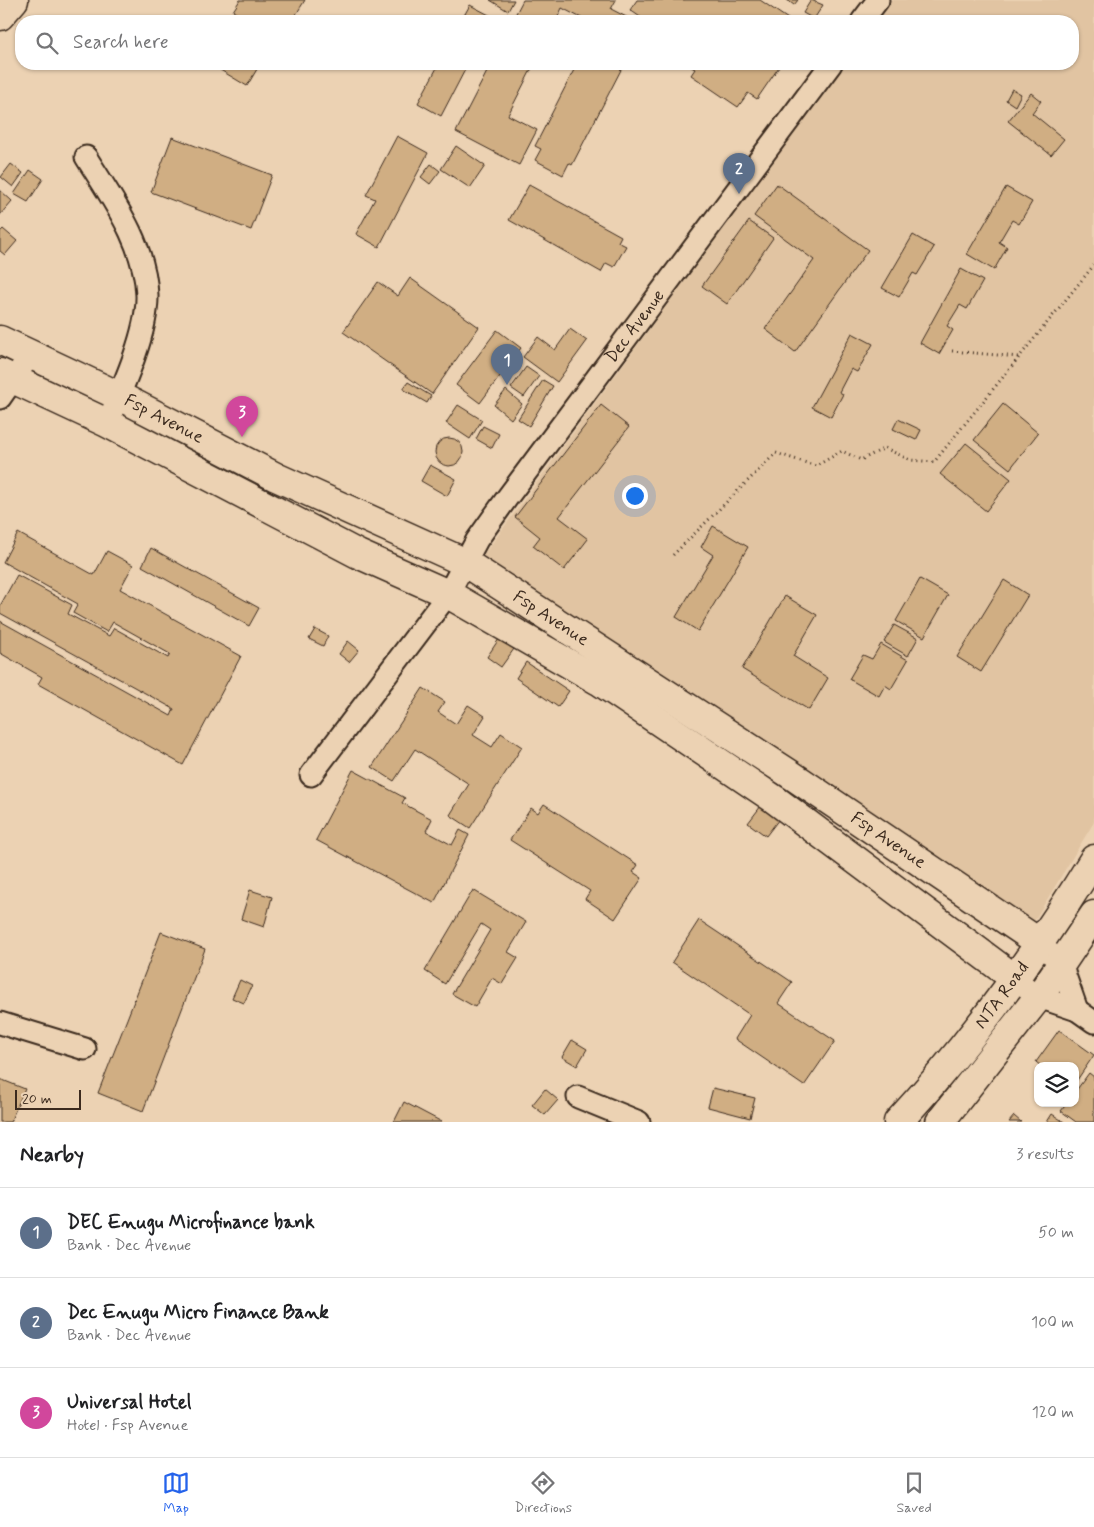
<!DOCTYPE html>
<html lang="en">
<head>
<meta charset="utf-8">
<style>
  :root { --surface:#fff; --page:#f6f6f6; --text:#202124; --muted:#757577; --line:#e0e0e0; --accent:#2563eb }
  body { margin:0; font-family:Mynerve,sans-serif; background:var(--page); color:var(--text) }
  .controls { position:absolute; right:15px; bottom:15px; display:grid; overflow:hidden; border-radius:10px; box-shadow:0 1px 4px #0004 }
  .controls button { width:45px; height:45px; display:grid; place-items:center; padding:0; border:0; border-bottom:1px solid var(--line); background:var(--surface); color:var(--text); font:25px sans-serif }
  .scale { position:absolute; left:15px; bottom:12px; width:66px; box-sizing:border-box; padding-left:5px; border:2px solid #3b2a1e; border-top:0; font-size:14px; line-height:18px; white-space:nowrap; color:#3b2a1e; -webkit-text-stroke:4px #ecd2b3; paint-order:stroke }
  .you { position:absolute; left:634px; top:495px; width:18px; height:18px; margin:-12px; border:4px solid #fff; border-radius:50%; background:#1a73e8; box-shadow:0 0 0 8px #1a73e833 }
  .badge { display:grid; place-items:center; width:32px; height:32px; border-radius:50%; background:var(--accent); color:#fff; font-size:16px; font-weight:700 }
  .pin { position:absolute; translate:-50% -41px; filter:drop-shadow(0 1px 2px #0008) }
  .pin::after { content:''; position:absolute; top:26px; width:18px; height:15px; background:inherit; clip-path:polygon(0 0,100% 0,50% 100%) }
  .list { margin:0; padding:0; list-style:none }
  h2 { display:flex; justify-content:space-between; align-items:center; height:65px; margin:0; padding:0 20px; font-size:21px }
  h2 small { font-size:16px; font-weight:400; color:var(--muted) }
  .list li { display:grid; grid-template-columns:32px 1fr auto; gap:15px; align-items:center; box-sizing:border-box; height:90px; padding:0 20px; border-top:1px solid var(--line) }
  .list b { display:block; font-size:19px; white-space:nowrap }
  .list p { margin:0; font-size:16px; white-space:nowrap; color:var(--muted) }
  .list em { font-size:16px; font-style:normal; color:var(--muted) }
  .icon { flex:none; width:28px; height:28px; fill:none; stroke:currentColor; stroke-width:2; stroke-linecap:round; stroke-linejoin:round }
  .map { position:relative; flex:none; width:1094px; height:1122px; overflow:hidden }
  .search { position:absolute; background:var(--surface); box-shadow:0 1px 4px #0004; left:15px; right:15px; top:15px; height:55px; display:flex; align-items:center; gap:12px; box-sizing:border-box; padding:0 18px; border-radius:20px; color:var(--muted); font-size:19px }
  .sheet { height:335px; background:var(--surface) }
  nav { display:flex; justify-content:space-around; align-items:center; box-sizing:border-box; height:70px; border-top:1px solid var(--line); background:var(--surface); font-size:14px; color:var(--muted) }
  nav a { display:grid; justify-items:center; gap:2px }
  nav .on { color:var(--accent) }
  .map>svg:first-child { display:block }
</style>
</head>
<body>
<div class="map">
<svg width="1094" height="1122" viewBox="0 0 1094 1122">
  <rect width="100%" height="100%" fill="#ecd2b3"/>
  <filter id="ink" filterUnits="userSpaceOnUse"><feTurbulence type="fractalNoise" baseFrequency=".02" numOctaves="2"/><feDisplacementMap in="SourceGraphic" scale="10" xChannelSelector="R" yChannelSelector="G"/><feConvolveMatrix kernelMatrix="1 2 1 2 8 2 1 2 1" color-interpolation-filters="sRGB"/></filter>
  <g filter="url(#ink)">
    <path fill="#e1c4a2" d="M891,0H1094V822L1034,921L482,557L844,64H1073V21H875Z"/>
    <path fill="#d0ae83" stroke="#3b2a1e" d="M240,0H305L292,21H248L233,11Z
      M490,0H514L508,11Z
      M523,0H616L611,9L634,21H587L562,8L556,21H512Z
      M637,0H760L791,21H646L630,10Z
      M787,0H798L794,5Z
      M811,0L823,5L814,19L803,13Z
      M470,5L493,17L491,21H461Z
      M220,64H260L247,86L217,68Z
      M439,64H468L441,116L418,103Z
      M491,64H534L508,115L537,130L519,165L456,132Z
      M577,64H624L572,165L569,163L563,175L535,160L541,149L535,146Z
      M686,64H781L757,99L748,93L738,107L691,75L695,69Z
      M1012,89L1021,94L1015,106L1006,100Z
      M1031,93L1041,101L1032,113L1064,139L1051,155L1008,121Z
      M397,136L428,153L379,247L356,234L375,199L366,195Z
      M172,137L272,175L251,230L151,192Z
      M456,146L485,166L470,188L441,169Z
      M11,164L23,173L13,187L1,177Z
      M431,164L440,171L430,184L421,177Z
      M30,170L43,179L28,202L14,194Z
      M777,184L868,250L795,352L765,329L814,260L754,216Z
      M529,185L621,236L618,242L626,246L614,267L606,263L601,272L509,220Z
      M1006,187L1032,202L1019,224L1012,220L999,242L1007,247L994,270L967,254Z
      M0,190L12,201L0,215Z
      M749,221L773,238L727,304L702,286Z
      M3,229L17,241L5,255L0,251V232Z
      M913,235L934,247L917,275L913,273L899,297L882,288Z
      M961,269L983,281L967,309L960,305L947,326L953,330L939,354L920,343Z
      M410,278L479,327L432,394L343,332L378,282L398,296Z
      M570,329L587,341L557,382L523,357L538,337L555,350Z
      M497,330L521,348L480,403L456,385Z
      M852,333L873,344L857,372L851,369L839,392L843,394L831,417L812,407Z
      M526,367L539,376L524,397L511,388Z
      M543,380L553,386L529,426L518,419Z
      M408,382L431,396L427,403L403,389Z
      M506,390L522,404L511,419L494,405Z
      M1003,404L1038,433L1010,469L974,440Z
      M458,405L482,420L470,439L446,423Z
      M601,405L629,427L559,517L588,539L564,570L533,546L540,537L515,517Z
      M898,419L921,430L916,440L893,429Z
      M483,426L499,434L492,448L476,439Z
      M435 452a14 14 0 1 1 28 0a14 14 0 1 1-28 0Z
      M966,443L1011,479L986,511L940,474Z
      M430,465L456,479L447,496L421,481Z
      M713,526L748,547L698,631L676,617L713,555L701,547Z
      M18,533L94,575L107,551L133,565L120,589L241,656L183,765L38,684L42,677L0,653V621L171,716L174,709L0,613V606L17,575L72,605L68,614L109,636L114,628L168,658L170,654L113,622L107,632L73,613L78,604L3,562Z
      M151,548L259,608L249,626L142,566Z
      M920,579L948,595L924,637L896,621Z
      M1004,580L1028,595L981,672L957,657Z
      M785,596L817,615L793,656L828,678L809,710L742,669Z
      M894,625L918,638L908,656L884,642Z
      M315,629L328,636L323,646L309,639Z
      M499,639L514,649L501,667L487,657Z
      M348,641L359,650L349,662L339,654Z
      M881,644L908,660L891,689L885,685L879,696L849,679L863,655L872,659Z
      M526,662L569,691L558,707L516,678Z
      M423,688L445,702L438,712L456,724L468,705L485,716L473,735L492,747L501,733L522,747L470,828L450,815L469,784L415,749L394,781L372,767Z
      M353,770L405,798L402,803L432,819L426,831L452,845L460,830L469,835L434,903L316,840Z
      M544,804L638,865L633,872L642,878L615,919L585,899L590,891L510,840L531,808L538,813Z
      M761,806L779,819L766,836L748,823Z
      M250,890L272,897L264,927L241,919Z
      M473,890L526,922L508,952L518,958L502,984L492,978L475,1007L452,994L490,930L481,924L445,984L425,971Z
      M699,920L792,982L778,1003L835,1041L804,1086L735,1039L750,1015L672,962Z
      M161,932L205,949L143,1111L98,1093Z
      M240,980L252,986L244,1003L232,998Z
      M1059,1030L1094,1055L1075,1083V1066H1041L1036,1062Z
      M572,1040L587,1049L577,1066L562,1057Z
      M1089,1073L1094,1077V1122H1076L1061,1111L1067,1103H1075V1092Z
      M0,1079L25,1089L10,1122H0Z
      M713,1088L755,1098L750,1118L708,1107Z
      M545,1089L558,1100L545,1115L532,1105Z
      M404,1102L442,1122H394Z
      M1052,1114L1064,1122H1047Z
      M1014,1116L1021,1122H1009Z"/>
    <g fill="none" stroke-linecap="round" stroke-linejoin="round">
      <defs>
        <g id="street">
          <path d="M862,21L878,0"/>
          <path d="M86,157C112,199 145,243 147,295C148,332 122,389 107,423"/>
          <path d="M0,398L31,354"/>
          <path id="s1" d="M311,775L448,594L477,540L507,498L831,64"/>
          <path d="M1040,943L1061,964L1077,1010"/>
          <path d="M1014,978L1039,997L1077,1010L1094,1022"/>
          <path d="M0,1023L85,1049"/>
          <path d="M578,1097L639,1122"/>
        </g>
        <g id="secondary">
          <path id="s2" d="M0,340L119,396L276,477L464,562L790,774L1040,943"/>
          <path d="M0,373L107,423L358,554L448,594L599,681L774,799L1014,978"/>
          <path id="s3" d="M898,1122C972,1042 1037,952 1094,859"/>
          <path d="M940,1122L1043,991L1094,915"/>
        </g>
        <path id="primary" d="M0,16L14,0"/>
      </defs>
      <use href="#street" stroke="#3b2a1e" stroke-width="25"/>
      <use href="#secondary" stroke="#3b2a1e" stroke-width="31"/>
      <use href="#primary" stroke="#3b2a1e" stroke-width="31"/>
      <path stroke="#3b2a1e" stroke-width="3" stroke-dasharray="1 4" stroke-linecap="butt" d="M952,351L1019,357
        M673,555L776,453L816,466L842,451L861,460L885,448L910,460L934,462L1094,265"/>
      <use href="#street" stroke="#ecd2b3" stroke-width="21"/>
      <use href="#secondary" stroke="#ecd2b3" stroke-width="28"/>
      <use href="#primary" stroke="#ecd2b3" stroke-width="28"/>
    </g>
  </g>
  <g text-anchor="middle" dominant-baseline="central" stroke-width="5" stroke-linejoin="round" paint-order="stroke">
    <g font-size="18" fill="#3b2a1e" stroke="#ecd2b3">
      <text stroke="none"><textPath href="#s1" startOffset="554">Dec Avenue</textPath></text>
      <text stroke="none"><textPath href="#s2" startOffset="182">Fsp Avenue</textPath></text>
      <text stroke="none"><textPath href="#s2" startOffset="618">Fsp Avenue</textPath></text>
      <text stroke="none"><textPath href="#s2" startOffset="1022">Fsp Avenue</textPath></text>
      <text stroke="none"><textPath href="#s3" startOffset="164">NTA Road</textPath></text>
    </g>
  </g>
</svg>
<div class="controls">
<button><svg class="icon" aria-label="layers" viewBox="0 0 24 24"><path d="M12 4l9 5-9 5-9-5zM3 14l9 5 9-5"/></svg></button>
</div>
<div class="scale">20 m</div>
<div class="you"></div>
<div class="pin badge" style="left:507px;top:385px;background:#5c6f8a">1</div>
<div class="pin badge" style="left:739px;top:194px;background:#5c6f8a">2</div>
<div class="pin badge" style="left:242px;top:437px;background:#d1479c">3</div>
<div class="search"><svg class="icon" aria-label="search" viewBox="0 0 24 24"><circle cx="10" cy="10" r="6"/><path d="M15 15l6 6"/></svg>Search here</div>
</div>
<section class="sheet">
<h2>Nearby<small>3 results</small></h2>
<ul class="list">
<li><span class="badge" style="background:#5c6f8a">1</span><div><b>DEC Enugu Microfinance bank</b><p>Bank · Dec Avenue</p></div><em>50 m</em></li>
<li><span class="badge" style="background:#5c6f8a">2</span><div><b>Dec Enugu Micro Finance Bank</b><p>Bank · Dec Avenue</p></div><em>100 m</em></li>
<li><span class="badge" style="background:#d1479c">3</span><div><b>Universal Hotel</b><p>Hotel · Fsp Avenue</p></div><em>120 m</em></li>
</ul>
</section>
<nav>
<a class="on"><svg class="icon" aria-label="map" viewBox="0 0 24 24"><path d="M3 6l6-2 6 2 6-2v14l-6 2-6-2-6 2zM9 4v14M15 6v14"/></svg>Map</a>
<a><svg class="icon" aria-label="directions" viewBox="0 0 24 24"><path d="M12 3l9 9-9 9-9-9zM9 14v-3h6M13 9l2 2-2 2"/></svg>Directions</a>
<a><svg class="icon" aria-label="saved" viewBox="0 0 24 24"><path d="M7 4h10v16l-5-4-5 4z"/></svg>Saved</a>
</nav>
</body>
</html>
